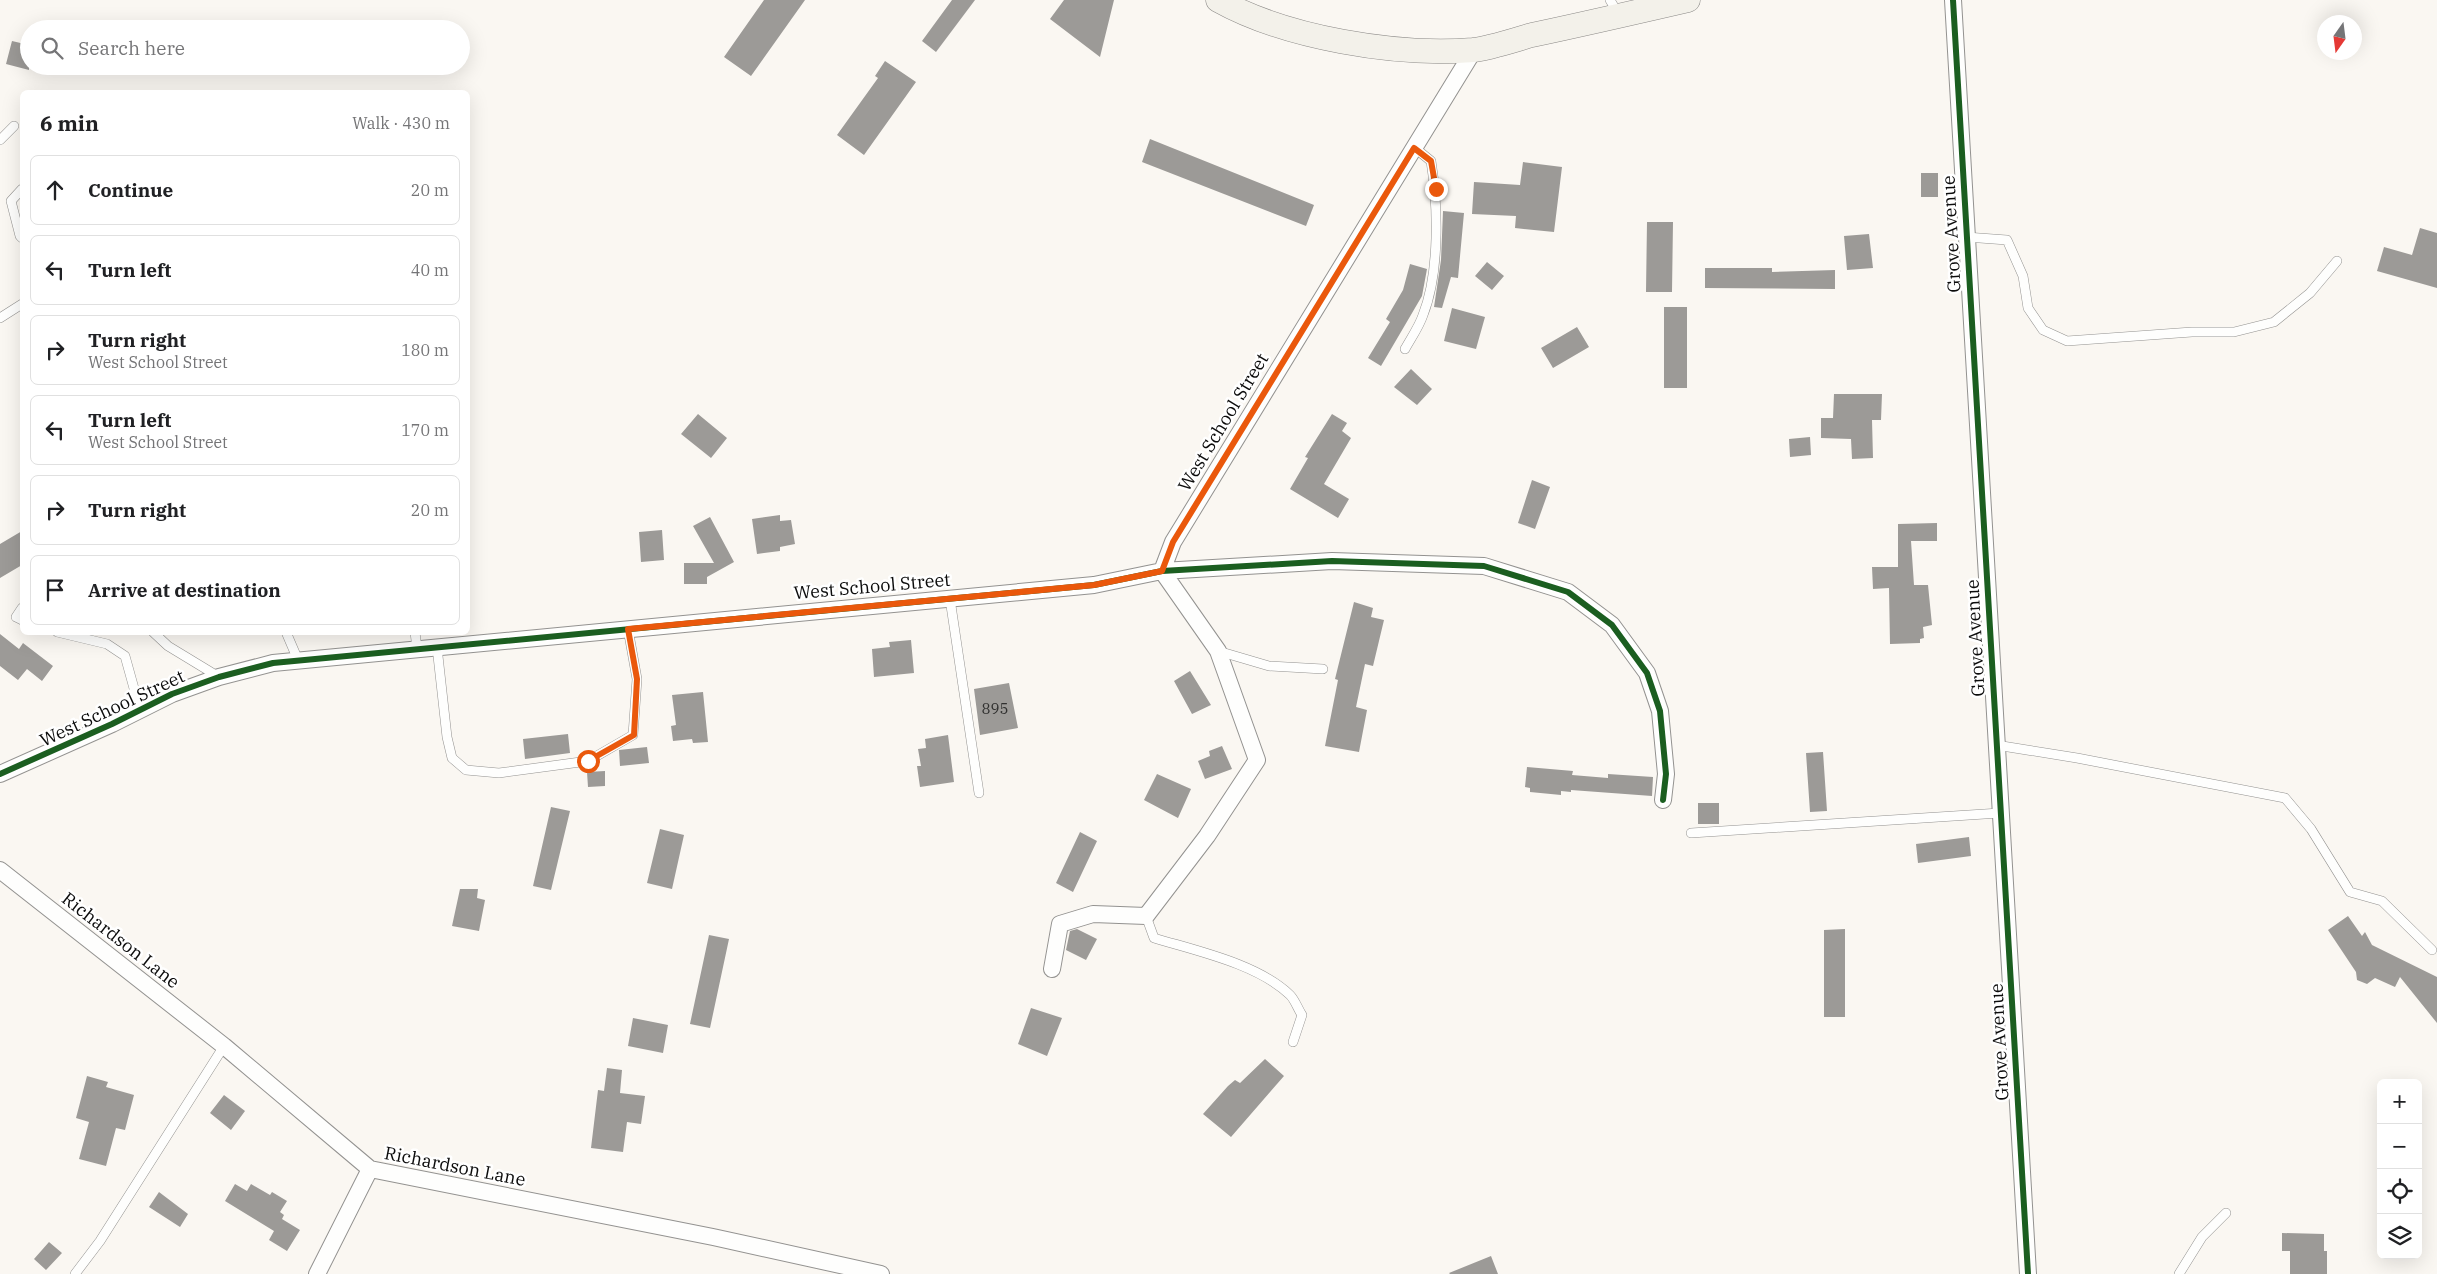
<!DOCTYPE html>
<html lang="en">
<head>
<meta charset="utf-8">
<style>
  :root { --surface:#fff; --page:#f2f2f2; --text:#202124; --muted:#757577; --line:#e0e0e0 }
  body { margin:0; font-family:"IBM Plex Serif",serif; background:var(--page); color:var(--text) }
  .controls { position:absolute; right:15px; bottom:15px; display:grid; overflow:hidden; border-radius:8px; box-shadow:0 5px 20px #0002 }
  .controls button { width:45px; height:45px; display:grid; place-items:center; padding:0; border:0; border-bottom:1px solid var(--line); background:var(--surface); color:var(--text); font:25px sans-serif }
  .compass { position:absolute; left:2317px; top:15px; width:45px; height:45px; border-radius:50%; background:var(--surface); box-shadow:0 5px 20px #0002; rotate:194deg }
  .stop { position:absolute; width:15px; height:15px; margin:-11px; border:4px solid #ea580c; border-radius:50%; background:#fff }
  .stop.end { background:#ea580c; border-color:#fff; box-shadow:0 1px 5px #0008 }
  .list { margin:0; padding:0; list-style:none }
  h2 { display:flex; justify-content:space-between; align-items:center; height:65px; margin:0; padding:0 20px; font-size:21px }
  h2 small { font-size:16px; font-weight:400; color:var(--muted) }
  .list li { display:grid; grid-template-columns:32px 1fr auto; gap:15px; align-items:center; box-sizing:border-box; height:70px; margin:0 10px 10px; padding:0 10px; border:1px solid var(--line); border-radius:8px }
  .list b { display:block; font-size:19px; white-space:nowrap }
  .list p { margin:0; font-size:16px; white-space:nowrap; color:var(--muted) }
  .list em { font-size:16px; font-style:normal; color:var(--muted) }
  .icon { flex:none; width:28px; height:28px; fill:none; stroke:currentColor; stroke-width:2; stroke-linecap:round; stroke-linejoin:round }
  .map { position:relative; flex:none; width:2437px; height:1274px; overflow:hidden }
  .search { position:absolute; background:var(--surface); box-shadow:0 5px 20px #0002; left:20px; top:20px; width:450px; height:55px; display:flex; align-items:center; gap:12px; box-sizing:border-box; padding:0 18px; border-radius:28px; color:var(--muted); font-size:19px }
  .panel { position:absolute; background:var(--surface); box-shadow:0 5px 20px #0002; left:20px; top:90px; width:450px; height:545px; border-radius:8px }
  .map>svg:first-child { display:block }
</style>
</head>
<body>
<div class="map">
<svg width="2437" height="1274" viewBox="0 0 2437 1274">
  <rect width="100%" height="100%" fill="#faf7f2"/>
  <path fill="#9c9a97" d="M764,0H805L751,76L724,57Z
    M952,0H975L936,52L922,41Z
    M1064,0H1114L1100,57L1050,19Z
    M12,41L29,45V70L6,64Z
    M885,61L916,82L864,155L837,135L878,78L875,76Z
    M1150,139L1314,205L1306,226L1142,162Z
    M1523,162L1562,167L1554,232L1515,228L1516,216L1472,214L1474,182L1520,185Z
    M1921,173H1938V197H1921Z
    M1443,211L1464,213L1458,278L1451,277L1442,308L1434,307L1441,260Z
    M1647,222H1673L1672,292H1646Z
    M2420,228L2437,233V288L2377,271L2384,247L2412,255Z
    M1869,234L1873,268L1847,270L1844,236Z
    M1487,262L1504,276L1492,290L1475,276Z
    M1410,264L1427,269L1422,296L1381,366L1368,358L1390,322L1386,319L1403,290Z
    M1705,268H1772V272L1835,270V289L1705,288Z
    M1664,307H1687V388H1664Z
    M1452,308L1485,317L1476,349L1444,341Z
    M1577,327L1589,347L1553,368L1541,348Z
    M1411,369L1432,389L1417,405L1394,387Z
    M1834,394H1882L1881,420H1872L1873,458L1852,459L1851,439L1821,438V418H1833Z
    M698,414L727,438L711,458L681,434Z
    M1332,414L1347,423L1342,431L1351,438L1324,484L1349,499L1338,518L1290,489L1308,458L1305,457Z
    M1810,437L1811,455L1790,457L1789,439Z
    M1532,480L1550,487L1535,529L1518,523Z
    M780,515V521L791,520L795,544L780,547V551L757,554L752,519Z
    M710,517L734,562L707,577V584H684V563H714L693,526Z
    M1937,523V541H1911L1914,585H1928L1932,625L1923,627L1924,638L1920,639V643L1890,644L1889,588L1873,589L1872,567H1898V524Z
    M662,530L664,560L641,562L639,532Z
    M22,531V565L0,578V544Z
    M1354,602L1373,608L1371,617L1384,620L1373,666L1365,664L1356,707L1367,710L1359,752L1325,746L1338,680L1335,679Z
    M0,634L19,649L23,643L53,666L42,681L27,669L18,680L0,666Z
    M911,640L914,673L874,677L872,649L890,647L889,642Z
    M1190,671L1211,705L1192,714L1174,681Z
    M1009,683L1018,728L980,735L974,689Z
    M703,692L708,742L693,743L692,739L673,741L671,726L676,725L672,695Z
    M568,734L570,753L525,759L523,739Z
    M948,735L954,782L920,787L917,766H921L918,749L926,748L925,739Z
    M1222,746L1232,769L1205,779L1198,761L1210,756L1209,751Z
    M647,747L649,763L620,766L619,750Z
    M1823,752L1827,811L1810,812L1806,753Z
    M1527,767L1573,771L1572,775L1608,778V774L1653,777L1652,796L1571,790V792L1561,791V795L1530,792V788L1525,787Z
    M605,771V786L588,787L587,772Z
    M1157,774L1191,789L1178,818L1144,800Z
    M1698,803H1719V824H1698Z
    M551,807L570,811L551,890L533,886Z
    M660,829L684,835L672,889L647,883Z
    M1080,832L1097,841L1073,892L1056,883Z
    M1969,837L1971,856L1918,863L1916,844Z
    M460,889H478L477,898L485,900L479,931L452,926Z
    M2348,916L2362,936L2365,932L2372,945L2437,977V1023L2400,977L2395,987L2375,978L2367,984L2357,980L2356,972L2328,930Z
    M1077,929L1097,939L1086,960L1066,950L1070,931Z
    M1845,929V1017H1824V930Z
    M709,935L729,939L710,1028L690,1024Z
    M1031,1008L1062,1018L1047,1056L1018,1044Z
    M633,1018L668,1025L663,1053L628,1046Z
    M1265,1059L1284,1076L1231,1137L1203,1114L1228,1086L1235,1080L1240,1083Z
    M607,1068L622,1070L620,1093L645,1096L641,1124L627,1122L623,1152L591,1148L598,1090L604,1091Z
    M87,1076L108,1082L106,1087L134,1095L125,1130L116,1128L106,1166L79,1159L89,1122L76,1118Z
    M224,1095L245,1111L231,1130L210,1113Z
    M235,1184L247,1191L251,1184L270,1195L272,1192L287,1201L280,1212L284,1215L282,1219L300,1230L287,1251L269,1240L274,1231L225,1201Z
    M159,1192L188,1214L180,1227L149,1207Z
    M2282,1233L2324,1234V1251H2327V1274H2290V1251H2282Z
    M49,1242L62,1253L46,1270L34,1259Z
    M1491,1256L1498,1274H1450L1449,1273Z"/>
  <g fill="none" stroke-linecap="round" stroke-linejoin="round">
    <defs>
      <path id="lane" d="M1610,0L1619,15
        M0,140L14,126
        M22,189L11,201L20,236L22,238
        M1966,237L2007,240L2023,276L2028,308L2043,330L2067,341L2192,332H2234L2274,322L2310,293L2337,261
        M0,318L22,304
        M1405,349C1411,338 1419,327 1423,315C1440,272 1438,205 1431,161L1415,148
        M950,599L979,793
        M22,608L16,617L22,620
        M57,632L107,644L125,656L140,710
        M153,632L168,646L219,677
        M286,632L298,660
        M415,632L417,649
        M437,647L447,737L452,758L466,770L499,773L588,761L633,735L637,679L628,629
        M1218,651L1269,666L1323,669
        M1996,745L2077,758L2285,798L2311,829L2350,892L2382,901L2432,950
        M1691,833L2000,813
        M1146,916L1154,938C1197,951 1258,964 1290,995C1295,1000 1298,1009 1302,1015L1293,1042
        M75,1274L100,1241L224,1046
        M2179,1274L2202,1237L2226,1213"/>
      <path id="street" d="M1953,0L2028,1274
        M1162,571L1173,542L1474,50
        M0,774L112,724L172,694L219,677L273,663L1094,585L1162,571L1332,561L1484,566L1568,592L1612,625L1647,673L1660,711L1666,774L1663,800
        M0,870L224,1046L370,1169L713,1237L881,1274
        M1052,969L1060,924L1093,914L1146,916L1207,836L1257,760L1218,651L1162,571
        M317,1274L370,1169"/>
      <path id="secondary" d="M1218,0C1286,38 1396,56 1473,50C1491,48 1514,40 1532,35C1584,24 1636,12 1688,0"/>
    </defs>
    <use href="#lane" stroke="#939290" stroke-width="10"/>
    <use href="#street" stroke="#939290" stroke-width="18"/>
    <use href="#secondary" stroke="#8a8886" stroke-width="25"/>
    <use href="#lane" stroke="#fefefd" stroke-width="9"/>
    <use href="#street" stroke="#fefefd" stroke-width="16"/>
    <use href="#secondary" stroke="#f3f1ea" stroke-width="24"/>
    <defs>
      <path id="cycleway" d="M1953,0L2028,1274
        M0,774L112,724L172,694L219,677L273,663L1094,585L1162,571L1332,561L1484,566L1568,592L1612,625L1647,673L1660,711L1666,774L1663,800"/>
    </defs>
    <use href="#cycleway" stroke="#fff" stroke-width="9"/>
    <use href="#cycleway" stroke="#1b5e20" stroke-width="6"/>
  </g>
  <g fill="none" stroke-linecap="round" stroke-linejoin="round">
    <path stroke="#ea580c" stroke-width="6" d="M588,761L634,735L637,679L628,629L1094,585L1162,571L1173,542L1414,148L1431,161L1436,189"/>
  </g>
  <g text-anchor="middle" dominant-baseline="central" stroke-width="5" stroke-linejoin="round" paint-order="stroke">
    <g font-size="15" fill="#30302f">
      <text x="995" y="708">895</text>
    </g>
    <g font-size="18" fill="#0c0c0c" stroke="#fff">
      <text transform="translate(1951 234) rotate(-93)">Grove Avenue</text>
      <text transform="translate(1223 422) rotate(-59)">West School Street</text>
      <text transform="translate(872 586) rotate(-5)">West School Street</text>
      <text transform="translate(1975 638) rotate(-93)">Grove Avenue</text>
      <text transform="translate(112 708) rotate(-25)">West School Street</text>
      <text transform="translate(121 940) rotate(38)">Richardson Lane</text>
      <text transform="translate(1999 1042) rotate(-93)">Grove Avenue</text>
      <text transform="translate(455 1166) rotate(11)">Richardson Lane</text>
    </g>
  </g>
</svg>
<div class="controls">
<button>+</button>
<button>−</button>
<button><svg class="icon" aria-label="locate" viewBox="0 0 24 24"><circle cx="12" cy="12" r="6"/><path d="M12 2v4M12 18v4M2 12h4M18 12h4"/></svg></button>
<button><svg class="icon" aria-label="layers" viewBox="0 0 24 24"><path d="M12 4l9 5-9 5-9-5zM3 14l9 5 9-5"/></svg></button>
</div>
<svg class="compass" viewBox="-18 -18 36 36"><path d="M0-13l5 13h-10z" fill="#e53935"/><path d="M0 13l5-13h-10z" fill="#757577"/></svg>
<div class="stop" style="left:588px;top:761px"></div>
<div class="stop end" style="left:1436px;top:189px"></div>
<div class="search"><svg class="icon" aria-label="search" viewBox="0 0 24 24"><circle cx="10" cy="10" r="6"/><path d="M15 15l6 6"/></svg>Search here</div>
<section class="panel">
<h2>6 min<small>Walk · 430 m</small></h2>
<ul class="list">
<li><svg class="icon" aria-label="ahead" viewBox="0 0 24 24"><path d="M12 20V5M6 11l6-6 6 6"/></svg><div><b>Continue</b></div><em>20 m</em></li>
<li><svg class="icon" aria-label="left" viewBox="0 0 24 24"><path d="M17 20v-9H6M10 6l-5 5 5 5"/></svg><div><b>Turn left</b></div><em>40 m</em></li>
<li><svg class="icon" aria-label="right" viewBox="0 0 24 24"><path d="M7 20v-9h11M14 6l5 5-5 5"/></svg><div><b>Turn right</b><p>West School Street</p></div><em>180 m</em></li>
<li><svg class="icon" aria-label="left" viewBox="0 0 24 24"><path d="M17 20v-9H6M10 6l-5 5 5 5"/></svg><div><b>Turn left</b><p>West School Street</p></div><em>170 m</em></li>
<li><svg class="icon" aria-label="right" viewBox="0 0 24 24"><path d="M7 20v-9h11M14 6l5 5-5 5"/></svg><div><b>Turn right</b></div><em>20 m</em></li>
<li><svg class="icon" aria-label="arrive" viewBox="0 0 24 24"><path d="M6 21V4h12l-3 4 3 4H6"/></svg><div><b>Arrive at destination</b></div></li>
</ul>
</section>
</div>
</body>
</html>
